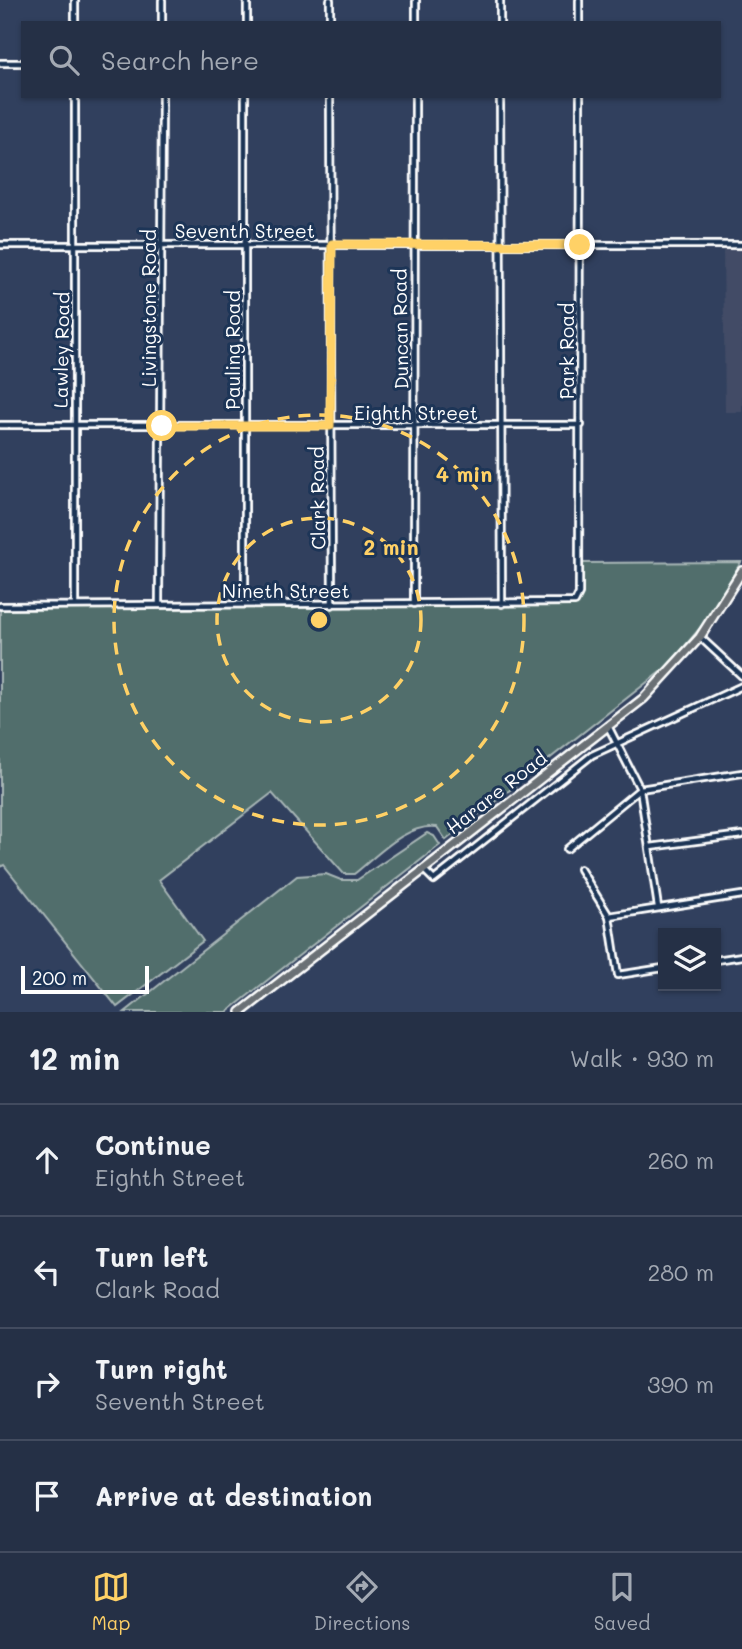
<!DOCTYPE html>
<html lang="en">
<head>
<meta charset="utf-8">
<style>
  :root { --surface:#253046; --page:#313c51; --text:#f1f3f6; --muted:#a3a9b3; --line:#424b5f; --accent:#ffd166 }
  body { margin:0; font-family:Mali,sans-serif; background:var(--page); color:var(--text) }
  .controls { position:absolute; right:21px; bottom:21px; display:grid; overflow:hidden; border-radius:0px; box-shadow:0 2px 5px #0004 }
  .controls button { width:63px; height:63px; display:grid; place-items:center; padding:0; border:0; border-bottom:2px solid var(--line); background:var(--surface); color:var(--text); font:35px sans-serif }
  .scale { position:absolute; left:21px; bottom:18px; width:128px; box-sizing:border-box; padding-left:7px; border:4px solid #fff; border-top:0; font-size:19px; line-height:24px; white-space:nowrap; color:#fff; -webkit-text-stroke:5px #1d3557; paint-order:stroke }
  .stop { position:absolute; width:21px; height:21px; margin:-16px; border:5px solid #ffd166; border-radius:50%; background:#fff }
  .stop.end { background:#ffd166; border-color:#fff; box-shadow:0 2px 7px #0008 }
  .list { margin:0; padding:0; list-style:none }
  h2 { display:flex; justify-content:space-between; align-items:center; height:91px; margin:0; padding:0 28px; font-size:30px }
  h2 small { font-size:23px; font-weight:400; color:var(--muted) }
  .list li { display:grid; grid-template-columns:46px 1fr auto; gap:21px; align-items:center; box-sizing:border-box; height:112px; padding:0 28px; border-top:2px solid var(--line) }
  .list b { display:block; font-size:26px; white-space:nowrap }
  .list p { margin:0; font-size:23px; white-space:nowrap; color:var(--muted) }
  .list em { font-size:23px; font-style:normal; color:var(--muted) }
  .icon { flex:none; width:38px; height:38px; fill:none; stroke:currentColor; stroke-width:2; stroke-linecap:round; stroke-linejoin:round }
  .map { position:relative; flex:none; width:742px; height:1012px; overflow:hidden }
  .search { position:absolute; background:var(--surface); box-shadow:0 2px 5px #0004; left:21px; right:21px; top:21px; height:77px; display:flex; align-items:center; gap:18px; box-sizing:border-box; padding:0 24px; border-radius:0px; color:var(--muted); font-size:26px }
  .sheet { height:539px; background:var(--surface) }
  nav { display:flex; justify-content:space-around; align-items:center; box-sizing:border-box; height:98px; border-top:2px solid var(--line); background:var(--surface); font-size:19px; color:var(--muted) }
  nav a { display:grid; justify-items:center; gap:4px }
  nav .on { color:var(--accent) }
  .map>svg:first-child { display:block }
</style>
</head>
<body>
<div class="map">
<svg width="742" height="1012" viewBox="0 0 742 1012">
  <rect width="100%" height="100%" fill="#31405e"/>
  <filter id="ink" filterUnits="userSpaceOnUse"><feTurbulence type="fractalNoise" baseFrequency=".0143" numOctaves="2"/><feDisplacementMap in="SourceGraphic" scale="14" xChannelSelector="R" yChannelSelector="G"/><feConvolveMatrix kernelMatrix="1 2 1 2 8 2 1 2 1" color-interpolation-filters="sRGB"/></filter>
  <g filter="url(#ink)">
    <path fill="#434c66" d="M723,247H742V412H725Z"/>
    <path fill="#516e6c" stroke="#a8b6b6" stroke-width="2" d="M741,562L705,622L669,665L446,840L437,827C406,823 377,856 354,874H344L272,793L159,880L203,941L117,1007L4,865L0,867V607L573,606L581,598V563Z
      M427,833L434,836L440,845L227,1012H125L297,876L326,874L341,880H357Z"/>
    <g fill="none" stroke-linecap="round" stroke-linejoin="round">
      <defs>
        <path id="minor" d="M75,0V23
          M247,0V23
          M500,0V23
          M579,0V23
          M162,23V0
          M330,23V0
          M416,23V0
          M0,63H23
          M75,96V604
          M330,96L332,605
          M500,96L502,604
          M0,245H742
          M0,425H581
          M159,604L162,96
          M245,604V96
          M414,604L415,96
          M0,606L575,602L579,594L580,96
          M700,637L742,676
          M608,726L640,789L658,907
          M650,847L742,835
          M567,849L640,789L742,773
          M423,869L434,880L592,755L742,686
          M580,869L609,916L618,975L663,968
          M609,916L742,895
          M716,960L742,956"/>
        <path id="trunk" d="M241,1012L644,698L700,637L742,571"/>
      </defs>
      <use href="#minor" stroke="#fff" stroke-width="10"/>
      <use href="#trunk" stroke="#fff" stroke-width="12"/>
      <use href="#minor" stroke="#1d3557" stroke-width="4.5"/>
      <use href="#trunk" stroke="#6a7074" stroke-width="7"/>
    </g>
  </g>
  <g fill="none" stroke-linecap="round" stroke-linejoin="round" filter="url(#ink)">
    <path stroke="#ffd166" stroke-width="9" d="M162,426H330L332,244L580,245"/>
  </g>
  <g fill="none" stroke="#ffd166" stroke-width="3.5" stroke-dasharray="12 9">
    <circle cx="319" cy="620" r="102"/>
    <circle cx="319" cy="620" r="205"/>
  </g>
  <g text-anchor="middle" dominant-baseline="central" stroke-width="6" stroke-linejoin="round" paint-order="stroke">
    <g font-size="19" fill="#fff" stroke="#1d3557">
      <text x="245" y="230">Seventh Street</text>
      <text transform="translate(148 308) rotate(-90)">Livingstone Road</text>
      <text transform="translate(400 329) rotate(-91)">Duncan Road</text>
      <text transform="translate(61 350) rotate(-89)">Lawley Road</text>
      <text transform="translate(232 350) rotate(-90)">Pauling Road</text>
      <text transform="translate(566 351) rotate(-90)">Park Road</text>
      <text x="416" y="412">Eighth Street</text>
      <text transform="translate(317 498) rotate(-91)">Clark Road</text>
      <text x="286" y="590">Nineth Street</text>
      <text transform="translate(496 792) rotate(-38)">Harare Road</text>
    </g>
  </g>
  <circle cx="319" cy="620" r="10" fill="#ffd166" stroke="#1d3557" stroke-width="3.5"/>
  <g font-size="21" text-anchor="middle" font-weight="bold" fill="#ffd166" stroke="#1d3557" stroke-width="6" stroke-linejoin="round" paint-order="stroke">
    <text x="464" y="482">4 min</text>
    <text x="391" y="555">2 min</text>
  </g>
</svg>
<div class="controls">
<button><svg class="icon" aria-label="layers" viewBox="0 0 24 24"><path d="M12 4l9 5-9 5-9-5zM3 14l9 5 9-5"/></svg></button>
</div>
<div class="scale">200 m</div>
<div class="stop" style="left:162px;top:426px"></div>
<div class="stop end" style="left:580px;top:245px"></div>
<div class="search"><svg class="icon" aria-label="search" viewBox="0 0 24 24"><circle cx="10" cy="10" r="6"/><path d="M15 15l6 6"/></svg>Search here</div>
</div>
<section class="sheet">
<h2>12 min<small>Walk · 930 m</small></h2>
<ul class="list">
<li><svg class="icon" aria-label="ahead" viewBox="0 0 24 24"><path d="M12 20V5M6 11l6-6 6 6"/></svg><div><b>Continue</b><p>Eighth Street</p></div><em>260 m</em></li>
<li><svg class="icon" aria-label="left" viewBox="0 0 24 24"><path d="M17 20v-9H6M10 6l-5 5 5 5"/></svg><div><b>Turn left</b><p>Clark Road</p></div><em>280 m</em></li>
<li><svg class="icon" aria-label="right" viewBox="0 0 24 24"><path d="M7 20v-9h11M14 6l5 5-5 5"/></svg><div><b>Turn right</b><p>Seventh Street</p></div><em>390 m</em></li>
<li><svg class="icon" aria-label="arrive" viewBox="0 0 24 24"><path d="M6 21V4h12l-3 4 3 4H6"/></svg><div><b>Arrive at destination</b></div></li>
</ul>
</section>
<nav>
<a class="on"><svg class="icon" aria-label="map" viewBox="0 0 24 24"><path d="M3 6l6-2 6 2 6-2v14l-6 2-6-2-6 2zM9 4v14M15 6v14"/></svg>Map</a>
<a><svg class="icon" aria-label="directions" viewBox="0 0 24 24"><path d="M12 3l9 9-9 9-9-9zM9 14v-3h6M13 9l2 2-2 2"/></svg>Directions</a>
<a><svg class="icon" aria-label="saved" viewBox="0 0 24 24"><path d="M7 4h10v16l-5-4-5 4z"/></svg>Saved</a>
</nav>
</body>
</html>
